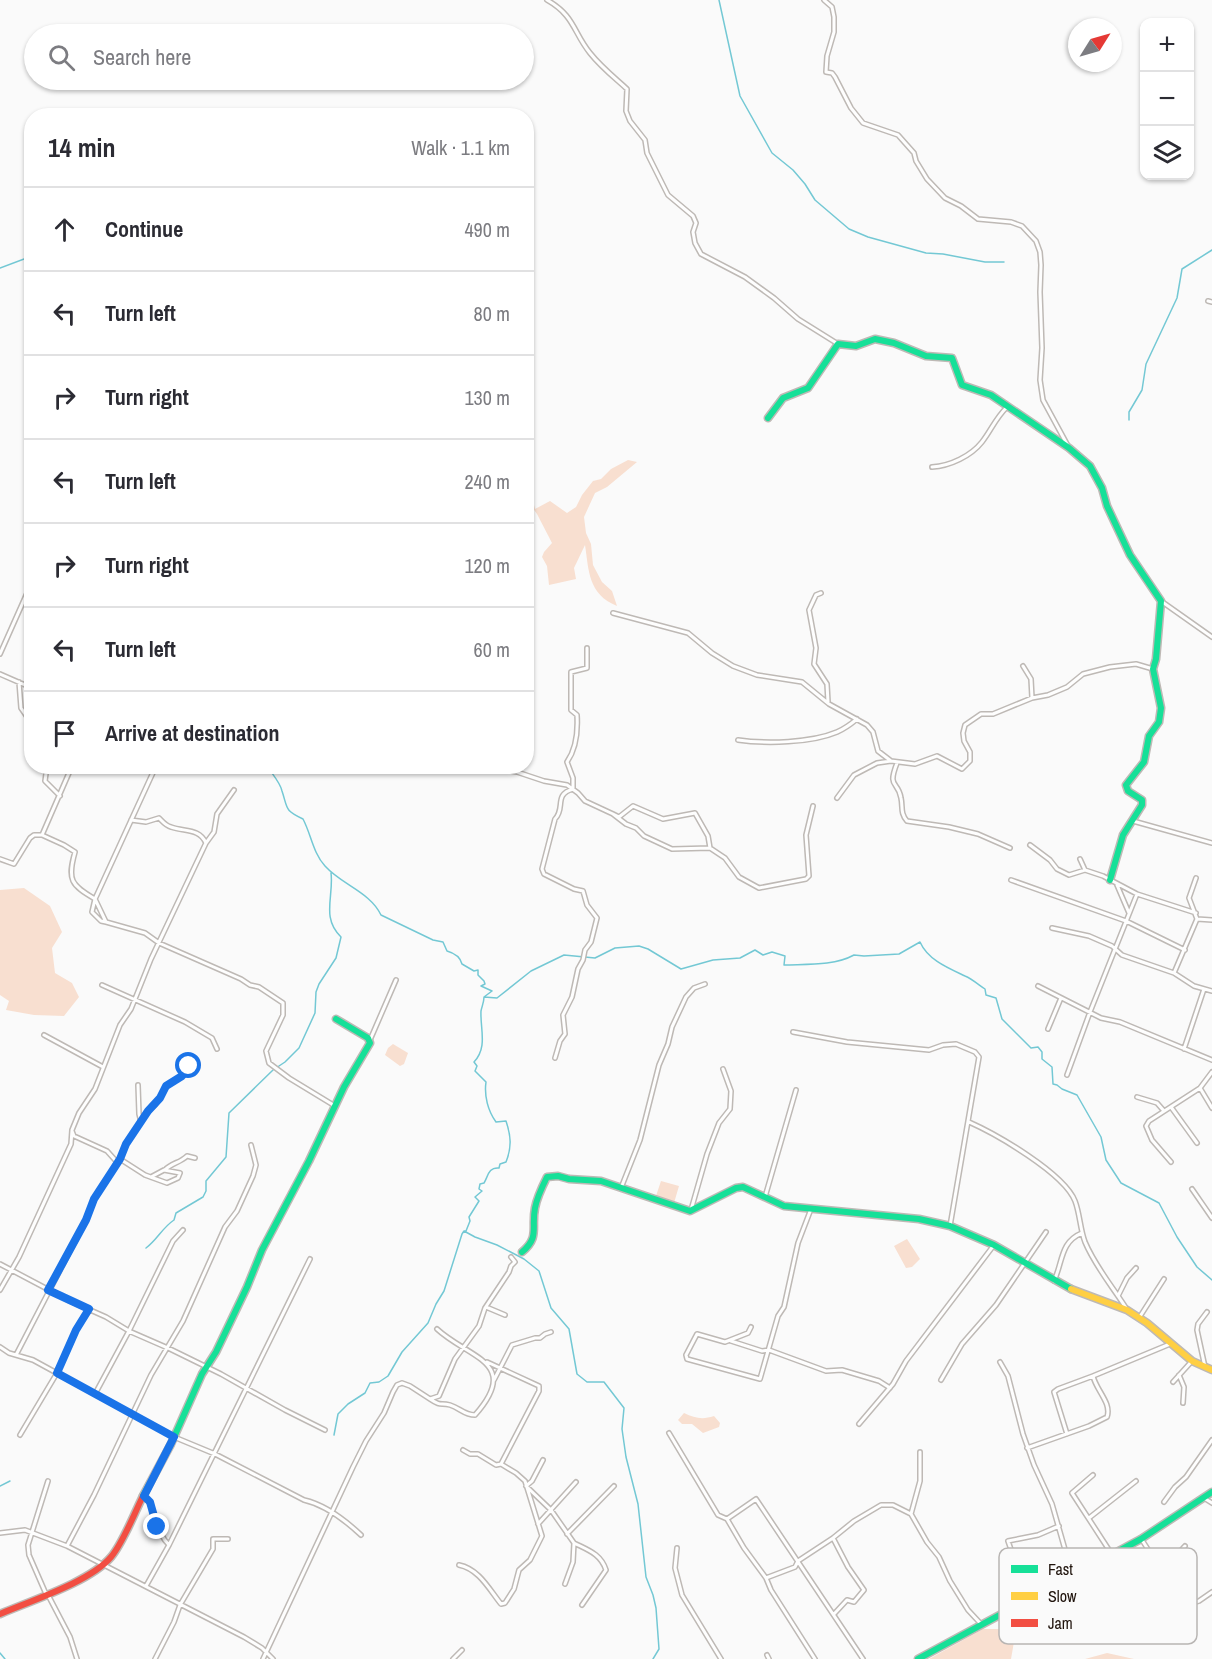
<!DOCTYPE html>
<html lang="en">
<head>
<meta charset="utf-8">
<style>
  :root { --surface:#fff; --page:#f7f7f7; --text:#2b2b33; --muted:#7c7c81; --line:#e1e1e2 }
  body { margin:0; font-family:"Archivo Narrow",sans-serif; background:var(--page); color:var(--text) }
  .controls { position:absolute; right:18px; top:18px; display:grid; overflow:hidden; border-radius:12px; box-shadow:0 2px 4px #0004 }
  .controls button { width:54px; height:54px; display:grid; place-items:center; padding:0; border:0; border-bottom:2px solid var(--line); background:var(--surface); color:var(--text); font:30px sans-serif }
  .compass { position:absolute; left:1068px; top:18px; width:54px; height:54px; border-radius:50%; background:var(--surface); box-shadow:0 2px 4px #0004; rotate:53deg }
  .stop { position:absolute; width:18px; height:18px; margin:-14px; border:4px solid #1a73e8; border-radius:50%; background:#fff }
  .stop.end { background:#1a73e8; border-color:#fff; box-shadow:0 2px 6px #0008 }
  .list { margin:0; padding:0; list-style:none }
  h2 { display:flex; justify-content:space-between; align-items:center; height:78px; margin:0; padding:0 24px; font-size:26px }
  h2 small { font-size:20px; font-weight:400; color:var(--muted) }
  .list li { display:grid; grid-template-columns:39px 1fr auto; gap:18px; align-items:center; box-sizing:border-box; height:84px; padding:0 24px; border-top:2px solid var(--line) }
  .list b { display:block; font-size:22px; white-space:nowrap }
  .list em { font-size:20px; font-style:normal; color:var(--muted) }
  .icon { flex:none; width:33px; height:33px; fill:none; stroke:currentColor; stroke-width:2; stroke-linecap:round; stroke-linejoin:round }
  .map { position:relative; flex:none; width:1212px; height:1659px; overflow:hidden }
  .search { position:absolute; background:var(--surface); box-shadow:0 2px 4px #0004; left:24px; top:24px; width:510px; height:66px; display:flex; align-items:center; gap:15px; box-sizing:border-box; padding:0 21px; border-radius:33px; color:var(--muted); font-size:22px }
  .panel { position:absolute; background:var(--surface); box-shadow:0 2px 4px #0004; left:24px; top:108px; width:510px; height:666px; border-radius:24px }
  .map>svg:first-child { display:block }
</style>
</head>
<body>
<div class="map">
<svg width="1212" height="1659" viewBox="0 0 1212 1659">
  <rect width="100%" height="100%" fill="#fafafa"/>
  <path fill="#f8dfd0" d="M628,460L637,462L607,487L595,493L584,517L586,533L591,544L593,565L602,582L612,591L617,606C588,594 589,571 585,545L574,568L576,579L549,585L547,566L542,557L544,552L552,543L537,514L527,500V489L531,492L535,509L550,501L567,513L576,507L582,495L593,481L601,479L611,469Z
    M24,888L50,906L62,932L52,948L55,973L72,983L79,997L64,1016L34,1015L6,1010L9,1001L0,995V890Z
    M393,1044L408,1053L404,1064L400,1066L385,1055L388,1048Z
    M661,1181L679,1186L674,1203L656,1196Z
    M907,1239L920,1259L912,1267L906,1268L894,1246Z
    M684,1413C695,1418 702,1420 714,1416L720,1423L719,1427L703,1433L692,1424H682L678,1420Z
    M983,1629H1007L1015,1636L1011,1659H929Z
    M1107,1653L1134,1659H1085Z"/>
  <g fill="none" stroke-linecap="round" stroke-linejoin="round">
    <path stroke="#73c8d4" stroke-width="1.5" d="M719,0L740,96L772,153L793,170L805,184L815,200L849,229L868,237L926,253L943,254L985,262H1004
      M0,268L32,256
      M1129,420V412L1142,390L1146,364L1177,298L1182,269L1212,250
      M267,766C272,774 280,782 282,791C288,809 284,810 303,819C311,834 313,853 325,866C342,885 370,892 381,915L433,940L443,942L447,951C454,953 460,956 462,964L474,971L478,970V975L484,981L485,984L481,986L492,991L484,997C484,1002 482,1006 481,1011C480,1029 488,1047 474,1062L477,1066L475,1071L486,1082C484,1096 488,1111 496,1122L506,1121C511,1136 512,1147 506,1162L500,1164L499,1168C488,1167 488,1177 484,1183L480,1184L479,1189L482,1191L475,1197L479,1201L469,1217L470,1221L466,1231H464L462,1234L444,1291L436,1304L428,1323L402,1352L388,1376L379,1382L370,1383L365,1393L348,1404L338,1414L334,1435
      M484,997L497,998L531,971L564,955L595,958L615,948L639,946L648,949L681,969L713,960L740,958L755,950L763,955L772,952L785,956L784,965C807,964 834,966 854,955L864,956L899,954L920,942C928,960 948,968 965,976C972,979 979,985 985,989L986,995L996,998L1002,1019L1031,1048L1038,1047L1042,1052V1059L1052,1067L1053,1084L1057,1085L1062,1089L1077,1095L1101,1137L1106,1160L1121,1183L1159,1203L1177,1237L1197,1267L1212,1280
      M464,1231L475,1237L497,1245L524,1259L539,1271L551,1308L569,1329L577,1374L587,1382H604L624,1408L622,1429L626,1457L638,1504L646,1577L653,1595L656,1608L659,1649L653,1659
      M146,1248C157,1240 162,1228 174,1220L176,1213L203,1197L206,1191V1181L226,1157L229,1113L273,1070L285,1062L299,1048L315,1013L316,992L319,984L336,958L341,937C321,918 334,896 331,873
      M0,1486L10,1481
      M0,1653L5,1659"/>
    <defs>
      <path id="street" d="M547,0C575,16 573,32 590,53C601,67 615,78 627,89L626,111L630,121L645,140L647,153L668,195L693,216L696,223L693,232L695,243L701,254L745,277L774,298L798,319L838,344
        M824,0L832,7L834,17V32L827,56L826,72L832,73L835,77L851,108L863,123L898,135L914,153L916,161L927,179L945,198L961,206L978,219L1011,222L1022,226L1036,241L1040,252L1041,265L1040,292L1042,348L1040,380L1043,400L1068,446
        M1208,301L1212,302
        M932,467C950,466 971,456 982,442C992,429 995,419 1007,407
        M821,593L816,595L809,610L816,648L814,664L827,684L828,702
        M1161,601L1212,637
        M613,613L688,633L712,653L733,666L757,675L802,682L829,704L867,725L873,732L878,751L891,761
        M0,654L32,582
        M1023,666L1031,679L1032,698
        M0,674L32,688
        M19,682L21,708L32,724
        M738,740C766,744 811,743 837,732C844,729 851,724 857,719
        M897,763C887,789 898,780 901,798C903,807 900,813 907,821L949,827L978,834L1010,848
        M47,766L45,781L60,796
        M156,766L95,899L106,922L145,933L159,943L241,979L250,985L259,987L283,1003V1015L266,1051L269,1063L289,1078L335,1106
        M486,767L517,772L544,781L567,785L578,793L585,801L613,814L626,824L636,828L644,836L672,849L710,848
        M837,798L854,775L877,763L891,761L915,764L937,756L962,769L970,761V752L964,741L963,733L965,725L981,714H993L1032,698L1048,695L1067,687L1083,674L1110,667L1136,664L1153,669
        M613,814L619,817L633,806L663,819L695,813L708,836L710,848L725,858L739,877L759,888L806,879L809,876L806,835L813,806
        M131,820L146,822L159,818C163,822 166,826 171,827C185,832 199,828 206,843
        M1133,821L1212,843
        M42,835L64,845L75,852C67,880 71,885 95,899L92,912L101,921L106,922
        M1030,845L1050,860L1057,869L1069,875L1085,870
        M0,859L14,864L30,838L34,835H42L72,766
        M1080,859L1085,870L1103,876L1137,894L1196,913
        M1011,880L1126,921L1185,950
        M1117,885L1129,913
        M1197,919L1212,920
        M1052,928L1089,936L1112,946L1122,955L1174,973L1194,986L1212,991
        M1174,973L1197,919L1189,898L1196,878
        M102,985L185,1022L212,1038L217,1049
        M1038,986L1101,1018L1120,1022L1212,1060
        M1048,1029L1061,998
        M793,1032L847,1042L929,1050L943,1045L956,1044L975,1052L979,1057L950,1226
        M44,1035L103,1067
        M370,1040L396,980
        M1184,1049L1204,989
        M555,1058L560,1041L565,1034L563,1015L572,997L578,969L583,960L585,950L591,942L597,918L587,905L583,891L574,889L544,874L542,869L555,819C566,808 553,795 573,789V778L567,762C576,749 578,731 577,715L571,710V672L587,668V648
        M1212,1072L1200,1088L1212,1108
        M1067,1075L1090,1012L1137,894
        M138,1085L139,1114L141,1122
        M1137,1097L1157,1103L1164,1111
        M1171,1107L1197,1143
        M969,1122C996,1134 1064,1173 1075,1201C1080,1214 1080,1229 1085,1242C1095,1266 1112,1286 1126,1308
        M72,1131L74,1136L107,1151L116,1161
        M120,1159L145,1175L167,1183L178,1178L180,1173L164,1170L151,1177
        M1171,1162L1152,1140L1146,1126L1149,1121L1200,1088
        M165,1170C171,1163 180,1163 187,1156L195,1158
        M621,1188L640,1140L659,1065L668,1044L672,1027L686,997L694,988L705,984
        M1192,1189L1212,1218
        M765,1197L796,1090
        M691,1210L707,1154L719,1123L730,1109L731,1091L723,1069
        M0,1264L70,1301L106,1317L129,1331L168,1348L221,1374L285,1410L325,1430
        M1054,1281C1063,1262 1060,1242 1082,1233
        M0,1290L19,1257L71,1144L72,1130L79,1113L95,1089L120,1025L131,1009L151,959L206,843L214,832L217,814L234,790
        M1118,1296L1127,1278L1136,1268
        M486,1307L505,1315
        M1139,1318L1164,1279
        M751,1327L748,1333L725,1342L697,1334L686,1355L687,1359L760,1379L778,1316L784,1307L798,1243L811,1209
        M731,1341L762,1351L769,1350L826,1371L842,1370L879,1381L890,1388
        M0,1347L9,1353L33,1360L174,1437L215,1454L304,1500C326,1505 345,1520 361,1535
        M16,1355L86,1220L94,1199L120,1159L126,1144L148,1111L155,1105L167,1086L182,1076L189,1066L198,1064
        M487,1362L539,1386V1391L501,1464
        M1000,1362L1008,1376L1023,1434L1034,1465L1052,1504L1072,1574
        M1205,1367L1197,1330L1198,1324L1207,1312
        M1179,1375L1184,1387L1183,1403
        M494,1380L512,1345L535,1338H540L545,1334L551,1332
        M941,1380L962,1344L996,1305L1046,1232
        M1173,1382L1192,1361
        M95,1394L129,1331L173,1241L183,1230
        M430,1399C442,1407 440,1402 450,1405C460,1408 464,1415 475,1415C522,1362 468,1358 437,1329
        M859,1424L893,1384L906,1361L994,1245
        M669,1433L718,1515L727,1519
        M1067,1434L1054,1392L1058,1389L1093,1376
        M20,1435L57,1373L76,1330L89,1309
        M1027,1448L1089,1426L1107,1417C1112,1403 1096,1390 1093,1376L1170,1344
        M543,1460L532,1481L526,1486L551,1510L574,1543L573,1562L565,1584
        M1093,1475L1072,1493L1111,1553
        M144,1496C158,1510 155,1532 169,1545
        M1204,1498L1212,1503
        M1164,1502L1175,1487L1186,1477L1212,1440
        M911,1514L920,1481V1452
        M1089,1518L1136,1481
        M538,1524L576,1482
        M0,1533L25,1530L67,1546L244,1637L262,1648L273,1659
        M567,1534L614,1486
        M833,1538L848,1567L864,1590L854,1602L847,1600L834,1614
        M1142,1540L1184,1606L1199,1601L1212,1592
        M574,1543C588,1550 601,1554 606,1570L582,1605
        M67,1546L94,1495L151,1375L183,1321L225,1227L237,1211L253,1176L256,1165L251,1145
        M677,1548L675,1568L682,1595L721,1659
        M459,1565C479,1569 489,1589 501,1604L505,1603L514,1589L519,1570L530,1560L542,1536L525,1481L516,1473L501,1464L496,1465L478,1454H470L463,1450
        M1087,1569L1109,1603L1122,1608L1131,1622
        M766,1578L795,1567L798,1561L833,1538L854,1521L881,1505H893L911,1514L927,1542L939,1557L950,1581L968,1610L981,1624
        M146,1586L169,1545L310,1259
        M1134,1591L1161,1572L1185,1546
        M47,1593L70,1637L77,1659
        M46,1594L29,1555L28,1545L48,1481
        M1031,1597L1026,1577L1015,1561L1008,1541L1038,1535L1059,1526
        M1161,1616L1184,1606
        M767,1655L769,1659
        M155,1659L174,1622L180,1605L213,1549V1539H228
        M263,1659L353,1467L366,1441L384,1413L393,1392L397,1385L402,1383L410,1386L430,1399L439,1396L455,1359L479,1326L485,1308L509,1272L511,1266L515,1262L511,1257
        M453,1659L462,1650
        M815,1659L771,1590L766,1578L744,1548L727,1519L756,1499L863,1659"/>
      <path id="fast" d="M768,418L783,398L808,388L838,344L856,346L875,339L894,343L926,356L952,358L962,385L991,395L1069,448L1090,466L1102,488L1107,506L1130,555L1161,601L1156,659L1153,669L1161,708L1159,722L1149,736L1144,762L1126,785L1128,791L1142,800V805L1123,835L1110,880
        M522,1252C540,1237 531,1228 535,1208C537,1197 542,1187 547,1177L558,1176L569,1179L601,1181L690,1211L736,1188L743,1187L784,1206L919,1219L950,1226L994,1245L1071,1289
        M143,1496L171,1444L202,1374L216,1352L247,1287L262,1250L309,1161L344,1087L370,1043L368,1038L336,1019
        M918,1659L1141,1539L1212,1492"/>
      <path id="slow" d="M1071,1289L1127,1310L1147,1323L1192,1361L1212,1370"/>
      <path id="jam" d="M0,1614C30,1601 90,1582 111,1557C123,1543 134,1514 143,1496"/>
    </defs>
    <use href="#street" stroke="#beb9b5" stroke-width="6"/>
    <use href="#fast" stroke="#beb9b5" stroke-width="9"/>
    <use href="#slow" stroke="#beb9b5" stroke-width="9"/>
    <use href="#jam" stroke="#beb9b5" stroke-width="9"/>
    <use href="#street" stroke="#fefefe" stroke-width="3"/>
    <use href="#fast" stroke="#16e098" stroke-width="6"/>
    <use href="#slow" stroke="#ffcf43" stroke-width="6"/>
    <use href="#jam" stroke="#f24e42" stroke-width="6"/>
  </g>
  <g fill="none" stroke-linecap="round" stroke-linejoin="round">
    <path stroke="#1a73e8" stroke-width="8" d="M157,1527L150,1502L144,1496L174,1437L57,1373L76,1330L89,1309L48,1290L86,1220L94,1199L120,1159L126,1144L148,1111L160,1098L166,1086L182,1076L189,1066"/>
  </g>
  <rect x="999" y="1548" width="198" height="96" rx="9" fill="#fafafa" stroke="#b8b5b3" stroke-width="1.5"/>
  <rect x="1011" y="1565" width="27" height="8" fill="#16e098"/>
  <rect x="1011" y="1592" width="27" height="8" fill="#ffcf43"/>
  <rect x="1011" y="1619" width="27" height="8" fill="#f24e42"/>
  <g font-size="16" fill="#1f130c">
    <text x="1048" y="1575">Fast</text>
    <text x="1048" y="1602">Slow</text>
    <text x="1048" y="1629">Jam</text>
  </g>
</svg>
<div class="controls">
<button>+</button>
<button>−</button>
<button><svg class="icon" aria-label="layers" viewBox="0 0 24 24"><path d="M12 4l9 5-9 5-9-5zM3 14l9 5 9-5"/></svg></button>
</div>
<svg class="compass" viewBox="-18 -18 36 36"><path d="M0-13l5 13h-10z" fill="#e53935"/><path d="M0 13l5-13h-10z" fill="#7c7c81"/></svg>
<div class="stop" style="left:189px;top:1066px"></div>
<div class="stop end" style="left:157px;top:1527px"></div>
<div class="search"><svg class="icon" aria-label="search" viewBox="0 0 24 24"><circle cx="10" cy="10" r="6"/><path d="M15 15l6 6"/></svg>Search here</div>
<section class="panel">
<h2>14 min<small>Walk · 1.1 km</small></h2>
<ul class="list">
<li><svg class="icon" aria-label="ahead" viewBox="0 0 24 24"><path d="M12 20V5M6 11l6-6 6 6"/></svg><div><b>Continue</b></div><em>490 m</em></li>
<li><svg class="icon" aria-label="left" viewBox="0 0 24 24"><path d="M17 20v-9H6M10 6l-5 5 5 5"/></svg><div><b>Turn left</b></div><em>80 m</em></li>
<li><svg class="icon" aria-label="right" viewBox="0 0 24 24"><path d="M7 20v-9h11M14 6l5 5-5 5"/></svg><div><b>Turn right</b></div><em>130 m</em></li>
<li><svg class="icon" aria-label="left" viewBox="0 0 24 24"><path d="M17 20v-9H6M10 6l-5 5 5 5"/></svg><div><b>Turn left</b></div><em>240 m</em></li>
<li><svg class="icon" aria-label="right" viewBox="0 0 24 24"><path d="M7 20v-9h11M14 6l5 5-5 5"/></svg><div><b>Turn right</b></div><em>120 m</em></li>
<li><svg class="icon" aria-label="left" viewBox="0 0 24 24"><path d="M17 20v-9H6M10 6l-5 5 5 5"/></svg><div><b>Turn left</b></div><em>60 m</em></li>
<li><svg class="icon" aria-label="arrive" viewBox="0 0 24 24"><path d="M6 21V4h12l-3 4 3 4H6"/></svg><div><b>Arrive at destination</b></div></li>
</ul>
</section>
</div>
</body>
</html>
